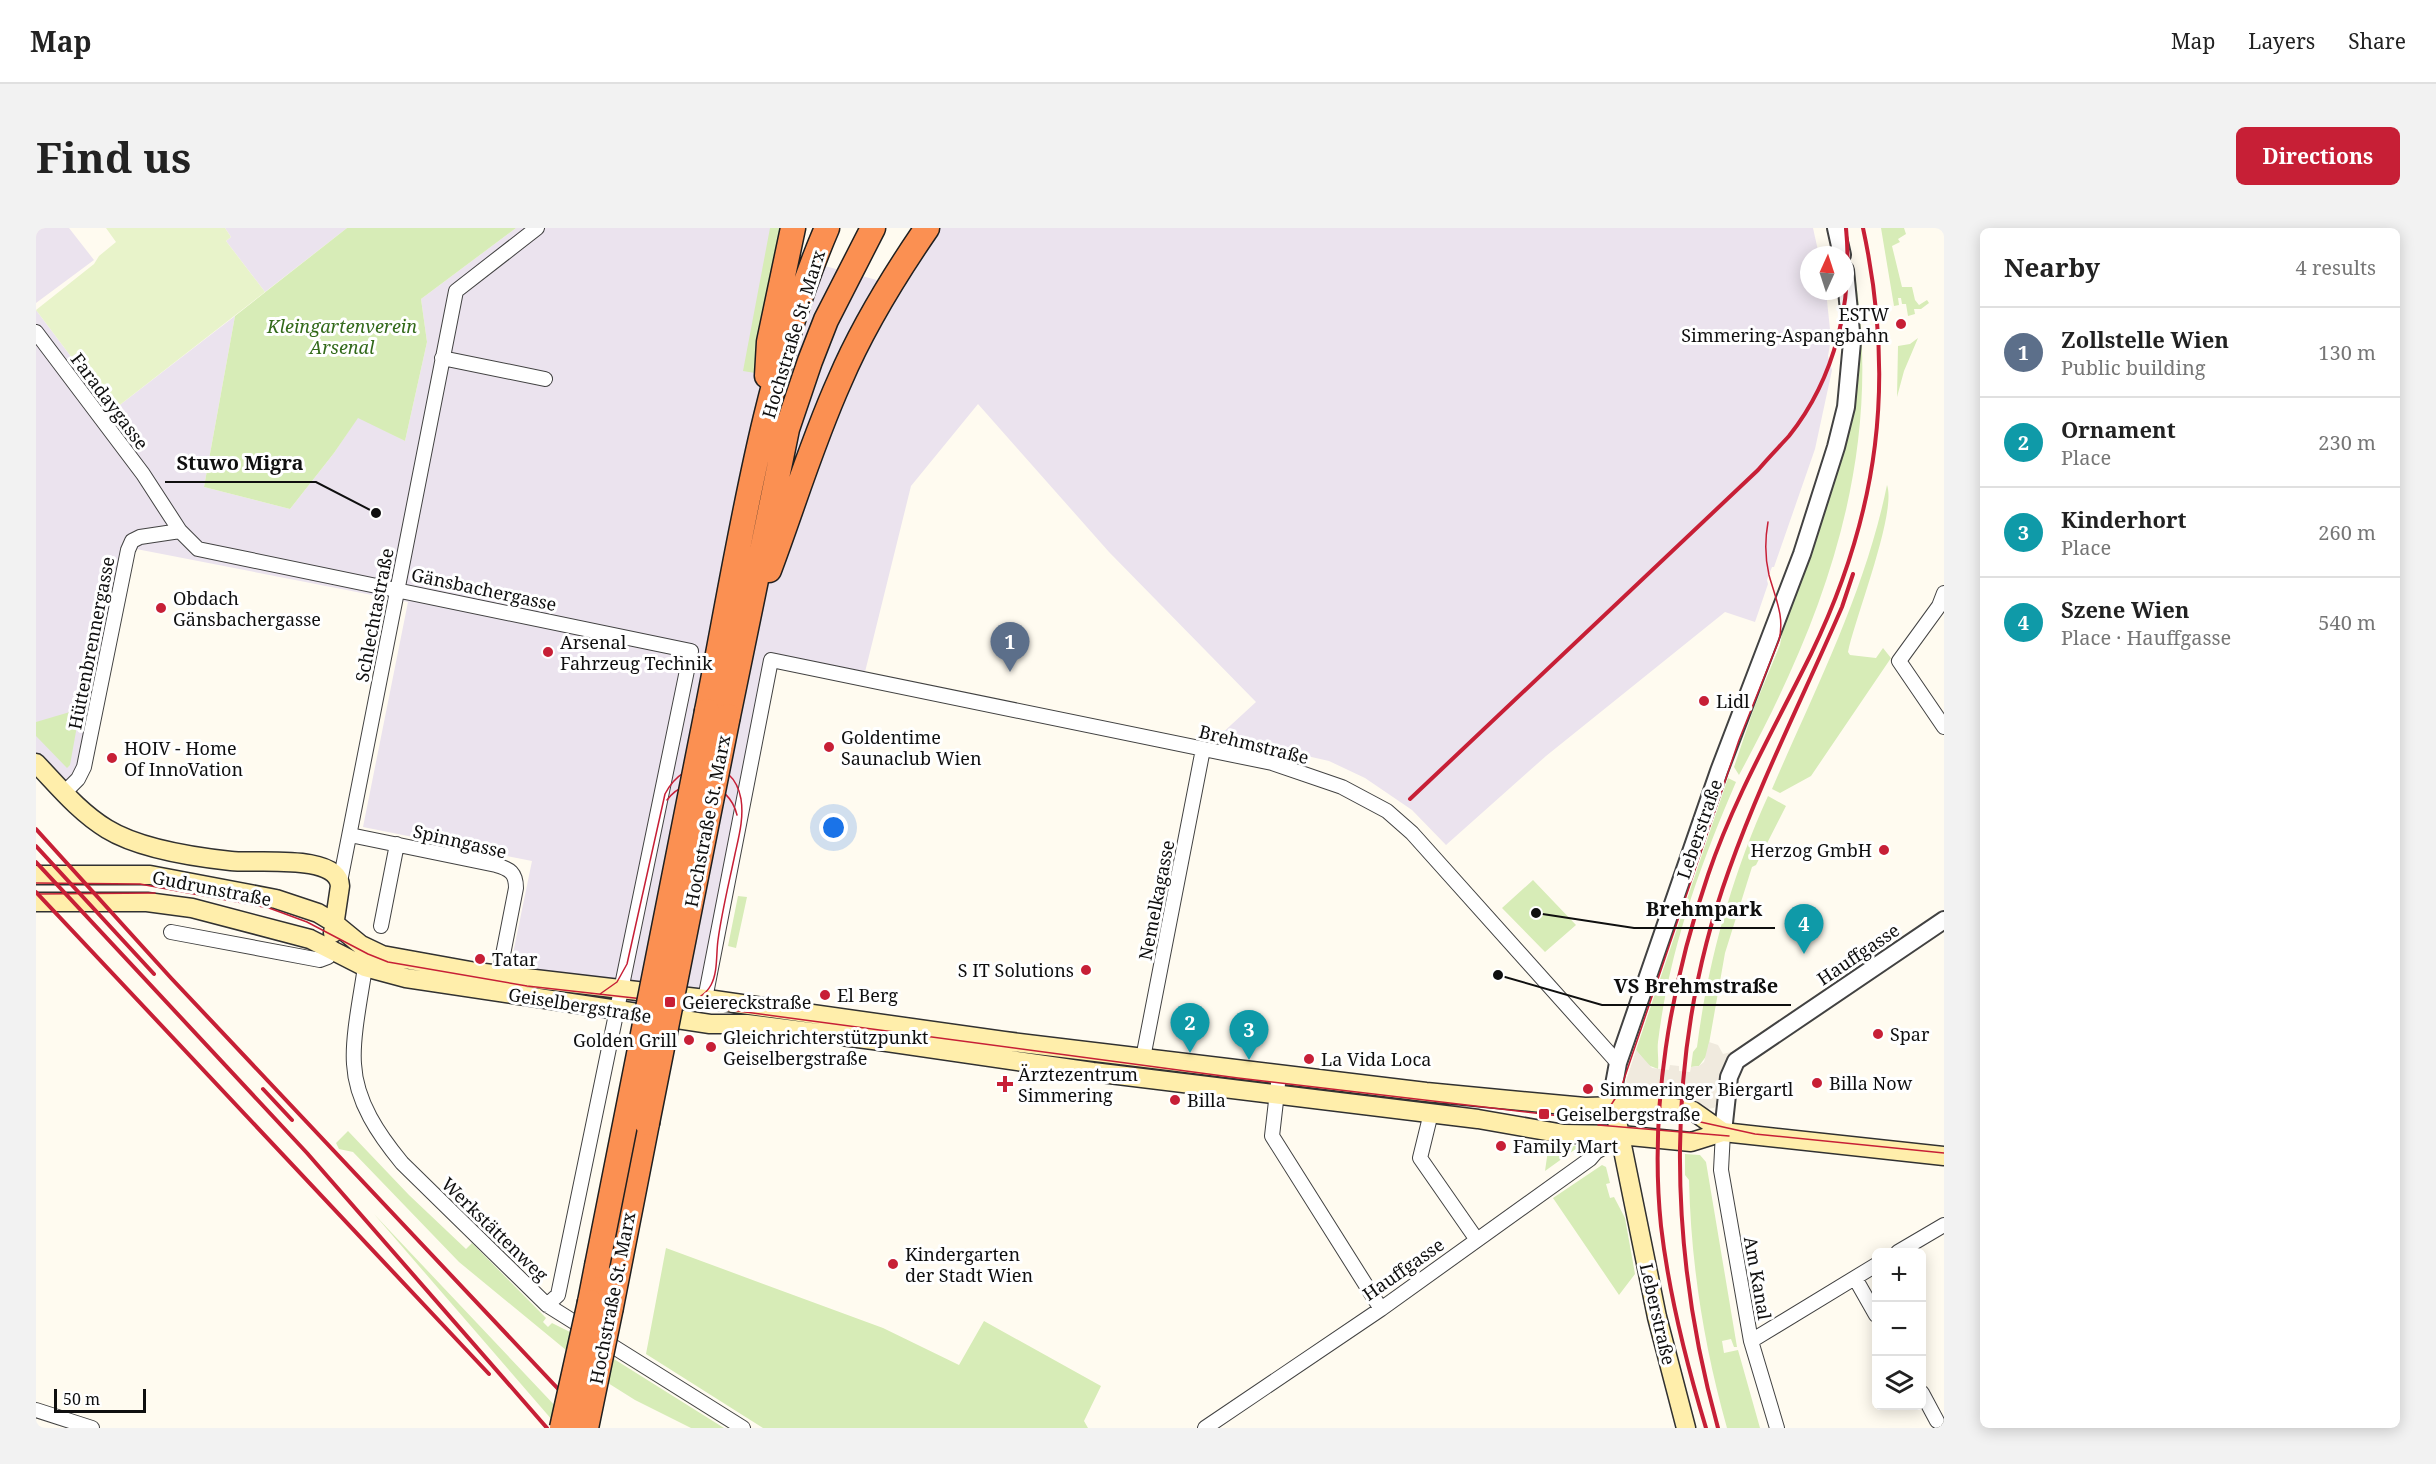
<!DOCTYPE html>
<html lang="en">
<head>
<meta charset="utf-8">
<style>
  :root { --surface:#fff; --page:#f2f2f2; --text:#222; --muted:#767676; --line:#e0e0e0; --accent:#c71f36 }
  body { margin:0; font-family:"Noto Serif",serif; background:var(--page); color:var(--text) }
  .controls { position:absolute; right:18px; bottom:18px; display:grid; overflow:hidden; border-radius:9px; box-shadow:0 3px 15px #0003 }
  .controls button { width:54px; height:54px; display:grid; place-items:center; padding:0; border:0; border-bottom:2px solid var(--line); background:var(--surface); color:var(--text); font:30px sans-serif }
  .compass { position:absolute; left:1764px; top:18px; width:54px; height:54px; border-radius:50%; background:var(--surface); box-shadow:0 3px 15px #0003; rotate:3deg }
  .scale { position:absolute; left:18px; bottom:15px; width:92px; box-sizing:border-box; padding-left:6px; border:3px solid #0f0f0f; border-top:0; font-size:16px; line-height:21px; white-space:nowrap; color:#0f0f0f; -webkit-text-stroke:4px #fff; paint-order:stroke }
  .you { position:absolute; left:798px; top:600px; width:21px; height:21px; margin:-15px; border:4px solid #fff; border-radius:50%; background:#1a73e8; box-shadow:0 0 0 9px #1a73e833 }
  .badge { display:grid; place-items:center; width:39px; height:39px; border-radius:50%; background:var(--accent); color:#fff; font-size:20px; font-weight:700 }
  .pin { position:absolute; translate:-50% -50px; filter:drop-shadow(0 2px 3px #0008) }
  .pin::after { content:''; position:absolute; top:32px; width:21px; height:18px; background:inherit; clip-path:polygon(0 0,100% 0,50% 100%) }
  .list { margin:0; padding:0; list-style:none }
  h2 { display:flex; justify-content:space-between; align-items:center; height:78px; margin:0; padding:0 24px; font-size:26px }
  h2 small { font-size:20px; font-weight:400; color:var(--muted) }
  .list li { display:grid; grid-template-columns:39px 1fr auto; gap:18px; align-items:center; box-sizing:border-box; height:90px; padding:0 24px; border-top:2px solid var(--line) }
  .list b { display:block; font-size:22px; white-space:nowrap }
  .list p { margin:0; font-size:20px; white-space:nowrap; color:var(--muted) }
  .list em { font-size:20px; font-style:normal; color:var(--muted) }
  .icon { flex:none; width:33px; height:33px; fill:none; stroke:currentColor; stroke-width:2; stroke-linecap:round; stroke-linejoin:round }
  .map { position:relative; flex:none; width:1908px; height:1200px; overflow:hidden; border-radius:9px }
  header { display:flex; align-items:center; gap:36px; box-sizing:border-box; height:84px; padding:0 30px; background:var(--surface); border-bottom:2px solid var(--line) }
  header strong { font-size:28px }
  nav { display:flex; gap:33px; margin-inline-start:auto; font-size:21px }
  .intro { display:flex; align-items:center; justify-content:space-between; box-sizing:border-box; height:144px; padding:0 36px }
  h1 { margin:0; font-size:42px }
  .button { padding:15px 27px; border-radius:9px; background:var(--accent); color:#fff; font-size:21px; font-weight:700 }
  main { display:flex; gap:36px; padding:0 36px }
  aside { flex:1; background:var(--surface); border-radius:9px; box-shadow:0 3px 15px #0003 }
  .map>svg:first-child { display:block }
</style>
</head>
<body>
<header>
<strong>Map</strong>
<nav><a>Map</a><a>Layers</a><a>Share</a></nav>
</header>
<div class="intro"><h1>Find us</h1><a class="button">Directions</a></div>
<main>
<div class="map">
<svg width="1908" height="1200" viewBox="0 0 1908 1200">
  <rect width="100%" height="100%" fill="#fffbf0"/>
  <path fill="#ebe3ee" d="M0,0H33L58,32L0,75Z
    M189,0H311L229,64L190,13L195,9Z
    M480,0H741L737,24L863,58L904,0H1777L1783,27H1773V63H1790L1795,111L1792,128L1796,142L1779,221L1738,339H1736L1731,352L1732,356L1719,394L1689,384L1510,528L1410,617L1376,582L1329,550L1293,533L1183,508L1220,474L1073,324L942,176L875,258L829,444L735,433L666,787L480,760L474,740L496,633L327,599L372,374L90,319L49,550L23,573L0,549V82L76,183L199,88L168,259L254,281L298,225L322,189L369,213L391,114L385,71Z"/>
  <path fill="#d7ecb7" d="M311,0H480L385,71L391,114L369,213L322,190L298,225L254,281L168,259L199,88Z
    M734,0H746L719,145L707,143Z
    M1845,0H1868L1870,6L1862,11L1864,14L1856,18L1866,59H1876L1879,72L1883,77L1891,72L1893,75L1885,81H1878L1879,86L1872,88L1870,76H1866L1865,70H1862L1863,77L1858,78Z
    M1818,41C1849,226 1790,387 1703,547L1698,539L1718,480L1744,417L1748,395L1802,233L1816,42Z
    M1882,110L1868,143L1861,169L1862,118L1874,116Z
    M1851,257C1861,284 1819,390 1812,424L1814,427L1840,430L1847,420L1855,430L1775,548L1744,565L1736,561C1779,461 1829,365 1851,257Z
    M44,481L34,537L31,540L0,508V494Z
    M1692,550L1700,554C1664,637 1633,723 1622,814C1621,823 1623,831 1622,841L1612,837L1600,822Z
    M1732,568L1750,578L1720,637L1716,639L1689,725L1671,827L1663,838L1655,839L1657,824L1661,819C1672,733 1696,647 1732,568Z
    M1497,652L1540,697L1509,724L1466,680Z
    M702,668L711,669L700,720L692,718Z
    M312,903L373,967L430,1021L436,1015L510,1090L507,1094L512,1099L516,1095L538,1106L688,1200H655L599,1172L564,1150L423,1034L317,924L303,921L300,915Z
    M1513,915L1540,918L1541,920L1509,943Z
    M1649,926L1664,927L1670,934L1701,1119H1698L1695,1111L1686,1113L1688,1125L1702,1122L1724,1200H1691C1668,1118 1655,1037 1653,952L1649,947Z
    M1566,937L1570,939L1574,955L1570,956L1574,970L1578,969L1589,990L1599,1046L1583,1067L1517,970Z
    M338,986L540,1200H523Z
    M630,1020L847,1100L923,1137L948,1093L1065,1158L1048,1193L1052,1200H727L610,1126Z"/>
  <path fill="#e8f3ca" d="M70,0H189L195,9L190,13L229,64L76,183L0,82L58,36L63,28L80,14Z"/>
  <path fill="#f0eade" d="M1673,814L1682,817L1687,826L1695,824L1698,827L1682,875L1678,880L1671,881L1660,878L1602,869L1594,862L1590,853L1600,822L1616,840L1633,842L1634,837L1643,838V843L1654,844L1655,839L1663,838L1668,834Z"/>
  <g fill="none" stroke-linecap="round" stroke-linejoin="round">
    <defs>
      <path id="minor" d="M0,104L107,246L144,303L162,321L655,423L522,1067L511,1077
        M406,130L509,151
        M1908,365L1903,378L1863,433L1908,499
        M28,565L42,551L48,539L92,322L96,313L104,309L144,303
        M314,607L460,637C474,641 480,645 480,660L463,747
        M304,654L420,63L501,0
        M345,698L361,616
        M135,704L284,732L292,729L296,720
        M329,739C325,767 316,809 318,836C320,874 343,907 366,935L511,1077L707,1200
        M669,771L735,432L1236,535L1306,559L1351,583L1376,605L1582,835
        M1107,830L1167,521
        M1243,847L1236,908L1345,1081
        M1395,885L1384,930L1441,1012
        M1687,904L1685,942L1715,1113L1741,1200
        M1862,1024L1908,997
        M1819,1050L1840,1087
        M1715,1113L1840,1037
        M1886,1165L1901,1193
        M0,1182L56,1200
        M1169,1200L1345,1081L1554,931L1560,924L1585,910"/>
      <path id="tertiary" d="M1800,0L1806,27
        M1578,878L1577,862L1582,835L1683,543L1766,326L1800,219L1810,179L1816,114L1809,42
        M1687,904L1693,849L1700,833L1908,692"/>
      <path id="secondary" d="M0,535C22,558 43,584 71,601C102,620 158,629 195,633C219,636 302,625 304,658L297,705
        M0,647H114L240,671L282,685L297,694L325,717L346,727L440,744L678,772L968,813L1390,864L1549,879L1620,877L1657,883L1687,904
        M0,674H111L156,680L274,711L329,739L370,750L674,796H711L837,812L1057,844L1442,891L1528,906L1584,907L1655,914L1687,904L1908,928
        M1578,878L1621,1089L1650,1200"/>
      <path id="motorway" d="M731,148L733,114L757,0
        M733,342C757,278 776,214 804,152C827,98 858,48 891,0
        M671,483C703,323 726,151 791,0
        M692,488L751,201L774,133L790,92L837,0
        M554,1074L561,1038
        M575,1079L611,895"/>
    </defs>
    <use href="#minor" stroke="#424242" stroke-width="16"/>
    <use href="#tertiary" stroke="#424242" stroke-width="20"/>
    <use href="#secondary" stroke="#313131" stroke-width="21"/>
    <use href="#motorway" stroke="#202020" stroke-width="27"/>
    <use href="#minor" stroke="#fff" stroke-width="14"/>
    <use href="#tertiary" stroke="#fff" stroke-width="16"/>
    <use href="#secondary" stroke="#ffeeab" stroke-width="18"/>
    <use href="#motorway" stroke="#fb9052" stroke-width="24"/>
    <path stroke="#c71f36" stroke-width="1.5" d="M631,572C652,544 693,553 701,587
      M0,655L104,656L233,680L271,694L332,726L352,734L491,758L634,774L1202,850L1549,891L1601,885L1628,886L1719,906L1908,925
      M0,666L119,665
      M564,766L581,754L591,736L629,566C648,528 697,527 705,571C708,590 703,608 699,626C693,655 686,683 682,712C680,726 682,744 675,757C669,768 660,772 649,774
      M1558,888L1575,877L1584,863L1703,512L1743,412C1749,389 1739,369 1733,347C1729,330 1729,311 1732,294
      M1562,897L1693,908"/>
    <path stroke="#c71f36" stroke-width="4" d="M1374,571L1722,242C1732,230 1743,219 1753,208C1800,149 1817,73 1810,0
      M0,601L135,750L559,1200
      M0,618L118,746
      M0,634L271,925L511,1200
      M0,664L453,1146
      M227,861L256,892
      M1670,1200C1650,1134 1633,1067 1625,998C1613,881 1634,758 1672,647C1698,570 1739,499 1775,426C1843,285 1860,153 1827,0
      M1682,1200C1631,1017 1628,822 1693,642C1725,552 1768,467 1806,379L1817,346"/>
    <defs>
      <path id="motorway-bridge" d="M611,895L692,488
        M561,1038L671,483
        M526,1200L554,1074
        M550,1200L575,1079"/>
    </defs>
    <use href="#motorway-bridge" stroke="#202020" stroke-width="27" stroke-linecap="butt"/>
    <use href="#motorway-bridge" stroke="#fb9052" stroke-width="24"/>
  </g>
  <g fill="#c71f36" stroke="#fff" stroke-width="2">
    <circle cx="1865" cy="96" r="6"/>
    <circle cx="125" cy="380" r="6"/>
    <circle cx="512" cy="424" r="6"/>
    <circle cx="1668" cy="473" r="6"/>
    <circle cx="793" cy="519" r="6"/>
    <circle cx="76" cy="530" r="6"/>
    <circle cx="1848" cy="622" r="6"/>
    <circle cx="444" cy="731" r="6"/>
    <circle cx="1050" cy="742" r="6"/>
    <circle cx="789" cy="767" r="6"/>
    <rect x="628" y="768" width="12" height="12" rx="3"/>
    <circle cx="1842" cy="806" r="6"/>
    <circle cx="653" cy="812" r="6"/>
    <circle cx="675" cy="819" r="6"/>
    <circle cx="1273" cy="831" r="6"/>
    <circle cx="1781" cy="855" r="6"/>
    <path d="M966 847h6v6h6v6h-6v6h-6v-6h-6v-6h6z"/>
    <circle cx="1552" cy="861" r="6"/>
    <circle cx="1139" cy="872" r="6"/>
    <rect x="1502" y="880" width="12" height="12" rx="3"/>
    <circle cx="1465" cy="918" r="6"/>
    <circle cx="857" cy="1036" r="6"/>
  </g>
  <g text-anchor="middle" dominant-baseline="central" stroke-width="6" stroke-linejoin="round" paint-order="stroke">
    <g font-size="18" fill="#0f0f0f" stroke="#fff" text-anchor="start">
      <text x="1853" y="86" text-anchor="end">ESTW<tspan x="1853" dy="21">Simmering-Aspangbahn</tspan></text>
      <text x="137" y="370">Obdach<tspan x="137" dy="21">Gänsbachergasse</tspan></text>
      <text x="524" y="414">Arsenal<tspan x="524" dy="21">Fahrzeug Technik</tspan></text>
      <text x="1680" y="473">Lidl</text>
      <text x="805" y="509">Goldentime<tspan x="805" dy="21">Saunaclub Wien</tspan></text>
      <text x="88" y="520">HOIV - Home<tspan x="88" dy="21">Of InnoVation</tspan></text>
      <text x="1836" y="622" text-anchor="end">Herzog GmbH</text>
      <text x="456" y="731">Tatar</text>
      <text x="1038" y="742" text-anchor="end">S IT Solutions</text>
      <text x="801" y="767">El Berg</text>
      <text x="646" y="774">Geiereckstraße</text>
      <text x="1854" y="806">Spar</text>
      <text x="687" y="809">Gleichrichterstützpunkt<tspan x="687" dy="21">Geiselbergstraße</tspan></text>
      <text x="641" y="812" text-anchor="end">Golden Grill</text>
      <text x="1285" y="831">La Vida Loca</text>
      <text x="982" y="846">Ärztezentrum<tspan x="982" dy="21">Simmering</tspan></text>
      <text x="1793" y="855">Billa Now</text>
      <text x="1564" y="861">Simmeringer Biergartl</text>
      <text x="1151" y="872">Billa</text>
      <text x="1520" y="886">Geiselbergstraße</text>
      <text x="1477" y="918">Family Mart</text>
      <text x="869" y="1026">Kindergarten<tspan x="869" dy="21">der Stadt Wien</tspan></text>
    </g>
    <g font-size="18" font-style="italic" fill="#336a1b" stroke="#fff">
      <text x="306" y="98">Kleingartenverein<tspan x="306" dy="21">Arsenal</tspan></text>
    </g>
    <g font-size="18" fill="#0f0f0f" stroke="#fff">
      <text transform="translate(757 106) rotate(-73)">Hochstraße St. Marx</text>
      <text transform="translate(74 173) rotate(53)">Faradaygasse</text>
      <text transform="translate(448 361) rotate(12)">Gänsbachergasse</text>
      <text transform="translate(338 387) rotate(-79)">Schlechtastraße</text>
      <text transform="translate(55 415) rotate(-79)">Hüttenbrennergasse</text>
      <text transform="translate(1218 516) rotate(14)">Brehmstraße</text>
      <text transform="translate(671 593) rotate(-79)">Hochstraße St. Marx</text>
      <text transform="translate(1663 601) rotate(-71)">Leberstraße</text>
      <text transform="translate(424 613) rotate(13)">Spinngasse</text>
      <text transform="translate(176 660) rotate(11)">Gudrunstraße</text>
      <text transform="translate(1120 672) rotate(-79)">Nemelkagasse</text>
      <text transform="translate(1822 726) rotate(-34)">Hauffgasse</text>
      <text transform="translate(544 777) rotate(9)">Geiselbergstraße</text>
      <text transform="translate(459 1001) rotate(44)">Werkstättenweg</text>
      <text transform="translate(1367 1041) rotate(-35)">Hauffgasse</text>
      <text transform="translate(1722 1050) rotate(80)">Am Kanal</text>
      <text transform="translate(576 1070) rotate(-79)">Hochstraße St. Marx</text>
      <text transform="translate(1622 1086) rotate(77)">Leberstraße</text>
    </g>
  </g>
  <path fill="none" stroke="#0f0f0f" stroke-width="2" d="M340 285L280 254H129M1500 685L1598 700H1739M1462 747L1566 777H1755"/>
  <g fill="#0f0f0f" stroke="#fff" stroke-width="2">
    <circle cx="340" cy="285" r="6"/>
    <circle cx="1500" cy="685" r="6"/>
    <circle cx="1462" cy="747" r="6"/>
  </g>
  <g font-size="20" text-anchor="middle" font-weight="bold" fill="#0f0f0f" stroke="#fff" stroke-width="6" stroke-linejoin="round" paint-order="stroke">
    <text x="204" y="242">Stuwo Migra</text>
    <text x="1668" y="688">Brehmpark</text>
    <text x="1660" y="765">VS Brehmstraße</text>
  </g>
</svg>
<div class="controls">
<button>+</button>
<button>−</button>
<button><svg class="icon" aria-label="layers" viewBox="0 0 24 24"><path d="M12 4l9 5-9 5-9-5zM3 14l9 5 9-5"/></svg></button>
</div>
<svg class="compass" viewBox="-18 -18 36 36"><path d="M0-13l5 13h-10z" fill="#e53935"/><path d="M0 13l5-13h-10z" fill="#767676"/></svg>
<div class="scale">50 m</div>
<div class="you"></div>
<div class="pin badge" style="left:974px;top:444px;background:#5c6f8a">1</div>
<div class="pin badge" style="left:1154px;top:825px;background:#0f9aa8">2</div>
<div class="pin badge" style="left:1213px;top:832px;background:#0f9aa8">3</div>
<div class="pin badge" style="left:1768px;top:726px;background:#0f9aa8">4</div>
</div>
<aside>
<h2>Nearby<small>4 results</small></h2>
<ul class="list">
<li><span class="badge" style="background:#5c6f8a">1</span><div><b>Zollstelle Wien</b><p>Public building</p></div><em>130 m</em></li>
<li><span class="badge" style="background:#0f9aa8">2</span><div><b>Ornament</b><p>Place</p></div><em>230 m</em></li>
<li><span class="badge" style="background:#0f9aa8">3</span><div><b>Kinderhort</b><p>Place</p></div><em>260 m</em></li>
<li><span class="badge" style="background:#0f9aa8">4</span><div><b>Szene Wien</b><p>Place · Hauffgasse</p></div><em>540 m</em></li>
</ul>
</aside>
</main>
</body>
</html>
